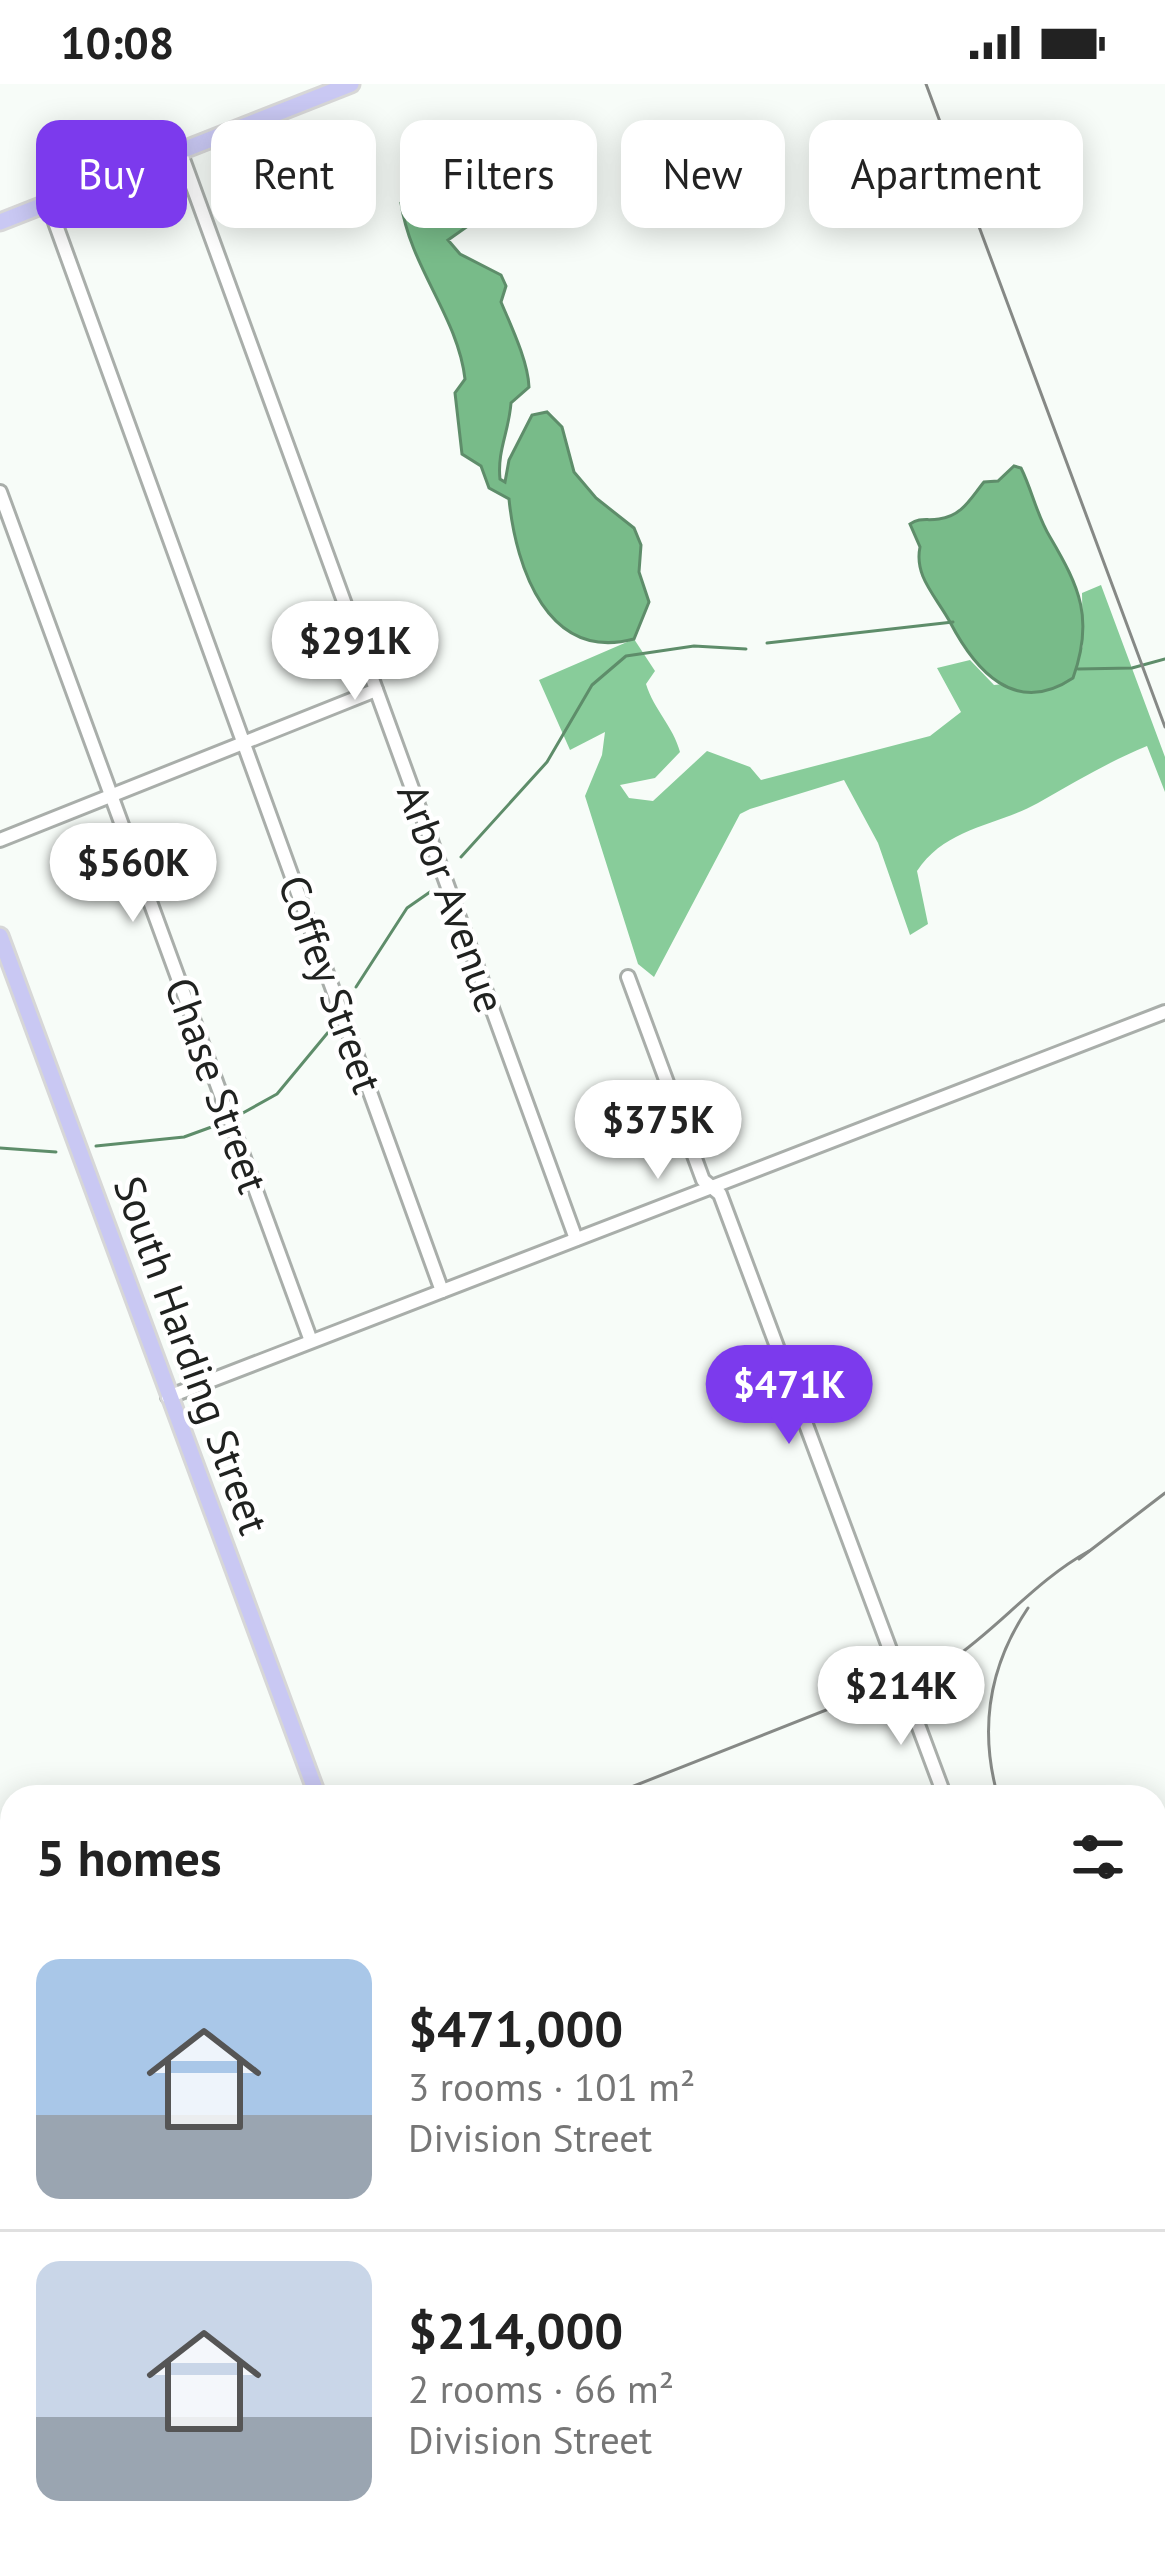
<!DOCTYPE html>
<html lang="en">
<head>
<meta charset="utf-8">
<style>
	:root { --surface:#fff; --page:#f2f2f2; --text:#222; --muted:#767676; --line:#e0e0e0; --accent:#7c3aed }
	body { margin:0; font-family:"PT Sans",sans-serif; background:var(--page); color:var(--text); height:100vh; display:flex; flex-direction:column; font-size:45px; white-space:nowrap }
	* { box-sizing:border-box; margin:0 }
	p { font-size:39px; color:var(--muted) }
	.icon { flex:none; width:66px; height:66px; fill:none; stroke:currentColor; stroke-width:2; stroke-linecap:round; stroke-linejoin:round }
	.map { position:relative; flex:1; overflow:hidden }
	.panel { position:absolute; left:0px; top:1701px; width:1167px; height:771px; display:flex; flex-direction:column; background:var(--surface); border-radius:36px 36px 0 0; box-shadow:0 6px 30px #0003 }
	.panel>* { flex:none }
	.hud { position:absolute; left:36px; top:36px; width:1095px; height:108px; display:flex; gap:24px }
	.price { position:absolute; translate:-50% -102px; padding:0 27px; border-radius:42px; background:#fff; color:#222; font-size:39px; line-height:78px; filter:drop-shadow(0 3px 6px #0008) }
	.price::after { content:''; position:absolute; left:50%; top:72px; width:36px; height:27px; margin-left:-18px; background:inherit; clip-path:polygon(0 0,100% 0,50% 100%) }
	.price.active { background:var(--accent); color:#fff }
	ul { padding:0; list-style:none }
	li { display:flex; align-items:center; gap:36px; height:300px; padding:0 36px }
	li+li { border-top:3px solid var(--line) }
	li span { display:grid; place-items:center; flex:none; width:336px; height:240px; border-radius:24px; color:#555 }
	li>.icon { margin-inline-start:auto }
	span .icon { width:144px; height:144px; fill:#fffc; stroke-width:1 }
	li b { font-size:51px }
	h2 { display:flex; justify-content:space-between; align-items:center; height:144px; padding:0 36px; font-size:51px }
	.tag { padding:0 42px; border-radius:24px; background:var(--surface); box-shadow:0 6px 30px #0003; font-size:42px; line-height:108px }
	.tag.active { background:var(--accent); color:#fff }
	.status { display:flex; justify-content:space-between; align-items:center; height:84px; padding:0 60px; background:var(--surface); direction:ltr }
	.status svg { height:33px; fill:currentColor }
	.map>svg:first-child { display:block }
	.forest { fill:#88cc9a }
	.water { fill:#78bb89; stroke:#5e8d6a; stroke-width:3 }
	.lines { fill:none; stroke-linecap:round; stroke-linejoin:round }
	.stream { stroke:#5e8d6a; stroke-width:3 }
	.minor-casing { stroke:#a9aeaa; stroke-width:18 }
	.major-casing { stroke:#d7d7d7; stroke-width:21 }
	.minor { stroke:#fff; stroke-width:12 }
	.major { stroke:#c9c8f3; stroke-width:15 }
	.rail { stroke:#868986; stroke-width:3 }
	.labels { text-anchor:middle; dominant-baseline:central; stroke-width:9; stroke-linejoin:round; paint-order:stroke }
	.street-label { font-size:42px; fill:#202220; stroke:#fff }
</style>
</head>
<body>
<div class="status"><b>10:08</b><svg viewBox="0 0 49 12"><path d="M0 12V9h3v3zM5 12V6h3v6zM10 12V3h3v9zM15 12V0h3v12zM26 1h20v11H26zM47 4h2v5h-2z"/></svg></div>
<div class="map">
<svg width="1165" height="2471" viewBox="0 0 1165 2471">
	<rect width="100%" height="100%" fill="#f7fcf8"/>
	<path class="forest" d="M1101 501 1165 673V708L1147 662C1108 678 1075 698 1038 719 997 742 946 743 917 787L928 840 910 851 878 759 844 696 750 725 740 730 654 893 638 880 585 712 602 671 605 648 570 666 539 596 634 555 655 587 646 600C654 626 673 642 680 668L655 694 620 701 629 714 653 717 707 667 750 683 761 696 930 652 961 628 937 584 970 576 994 601 1073 594 1083 561 1082 509Z"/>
	<g class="water">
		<path d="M464 89 479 98 486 114 475 137 448 156 460 170 501 191 506 202 501 218C511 242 528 277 529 303L511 319C509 347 497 367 500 395L505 398 509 376 532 331 547 328 562 343 574 388 596 414 634 444 641 461 639 488 649 518 634 555C548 578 516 485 509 415L489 404 481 382 462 370 455 309 465 295C458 233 410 183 401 119L438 91Z"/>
		<path d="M1014 382 1021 384C1032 406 1037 432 1050 453 1080 504 1094 535 1073 594 1015 633 975 586 950 538 935 511 914 492 920 463L910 440C921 433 926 437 939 435 962 432 970 415 984 398L998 397Z"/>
	</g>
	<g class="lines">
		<g class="stream">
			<path d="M767 559 953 538"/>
			<path d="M1078 585 1132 584 1165 575"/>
			<path d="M461 773 547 678 592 601 626 572 694 562 746 565"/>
			<path d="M356 903 407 824 430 808"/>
			<path d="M241 1030 277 1010 330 946"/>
			<path d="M96 1062 184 1053 217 1041"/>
			<path d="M0 1064 56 1068"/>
			<path d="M0 2025 12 2056"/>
		</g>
		<defs>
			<g id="minor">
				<path d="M180 67 576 1155"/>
				<path d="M48 119 442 1207"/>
				<path d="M0 408 311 1257"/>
				<path d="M0 756 376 606"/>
				<path d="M628 893 703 1096 720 1110 945 1713"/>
				<path d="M168 1313 1165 928"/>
			</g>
			<g id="major">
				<path d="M0 138 351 0"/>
				<path d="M0 852 318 1713"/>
				<path d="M1155 2183 1165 2179"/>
				<path d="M567 2460 573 2471"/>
			</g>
		</defs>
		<use href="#minor" class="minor-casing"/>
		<use href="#major" class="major-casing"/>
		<use href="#minor" class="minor"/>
		<use href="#major" class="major"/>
		<g class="rail">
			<path d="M926 0 1165 643"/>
			<path d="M1079 1475 1165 1409"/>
			<path d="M606 1713 950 1577C1000 1543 1035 1497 1089 1467"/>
			<path d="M998 1713C979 1646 989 1582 1028 1524"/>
			<path d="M0 1802 12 1805"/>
			<path d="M0 1948 12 1943"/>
		</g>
	</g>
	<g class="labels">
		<g class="street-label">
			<text transform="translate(452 814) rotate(70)">Arbor Avenue</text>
			<text transform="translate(331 900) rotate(70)">Coffey Street</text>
			<text transform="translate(217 1001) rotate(70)">Chase Street</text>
			<text transform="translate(192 1271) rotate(70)">South Harding Street</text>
		</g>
	</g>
</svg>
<b class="price" style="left:355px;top:619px">$291K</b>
<b class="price" style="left:133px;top:841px">$560K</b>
<b class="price" style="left:658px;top:1098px">$375K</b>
<b class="price active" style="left:789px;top:1363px">$471K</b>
<b class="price" style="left:901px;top:1664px">$214K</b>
<div class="hud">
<a class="tag active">Buy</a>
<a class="tag">Rent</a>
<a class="tag">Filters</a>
<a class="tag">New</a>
<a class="tag">Apartment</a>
</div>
<section class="panel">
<h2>5 homes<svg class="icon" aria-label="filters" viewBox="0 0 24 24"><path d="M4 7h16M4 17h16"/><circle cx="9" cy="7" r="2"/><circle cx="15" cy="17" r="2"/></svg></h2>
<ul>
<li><span style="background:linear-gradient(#a9c7e8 65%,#9aa5b1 0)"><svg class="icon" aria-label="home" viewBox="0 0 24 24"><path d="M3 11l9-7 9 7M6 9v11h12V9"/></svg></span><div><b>$471,000</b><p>3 rooms · 101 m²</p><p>Division Street</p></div></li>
<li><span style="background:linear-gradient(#c9d6e8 65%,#9aa5b1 0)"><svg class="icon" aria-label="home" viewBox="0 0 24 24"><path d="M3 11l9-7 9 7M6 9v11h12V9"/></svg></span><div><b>$214,000</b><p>2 rooms · 66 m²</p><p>Division Street</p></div></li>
</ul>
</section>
</div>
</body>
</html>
